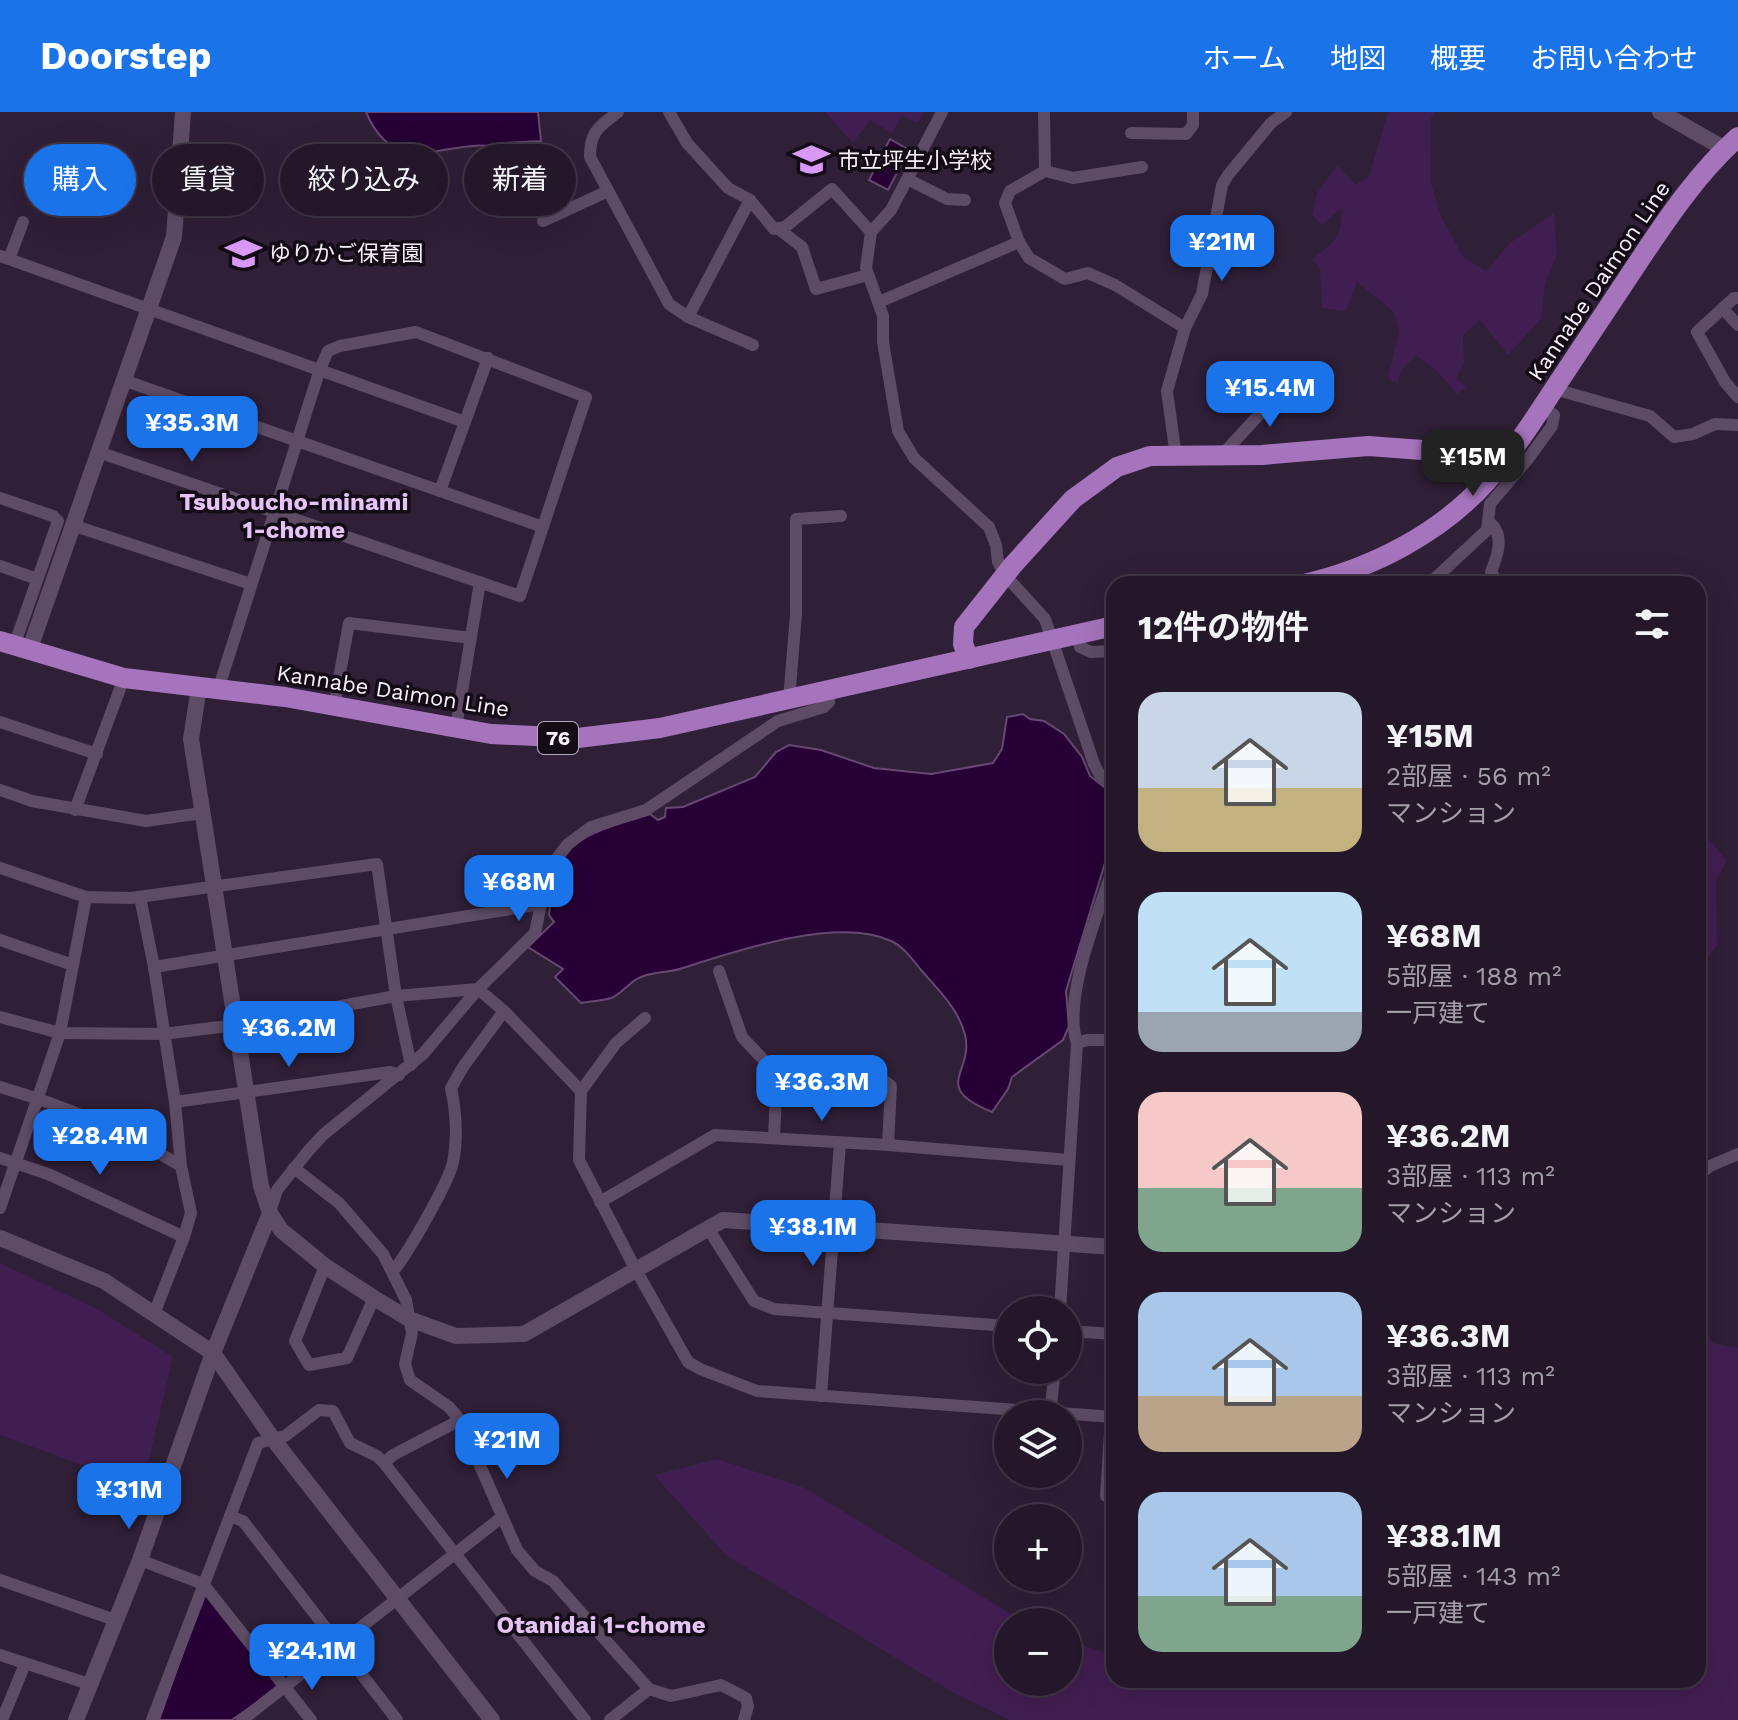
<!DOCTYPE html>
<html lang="ja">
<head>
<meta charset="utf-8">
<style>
	:root { --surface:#231729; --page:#2f2435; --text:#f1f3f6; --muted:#a39fa8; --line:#403646; --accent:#1a73e8 }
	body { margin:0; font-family:"Work Sans","Noto Sans JP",sans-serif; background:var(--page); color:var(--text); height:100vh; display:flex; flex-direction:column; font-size:30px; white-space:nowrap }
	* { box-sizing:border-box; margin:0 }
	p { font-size:26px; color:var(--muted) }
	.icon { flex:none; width:44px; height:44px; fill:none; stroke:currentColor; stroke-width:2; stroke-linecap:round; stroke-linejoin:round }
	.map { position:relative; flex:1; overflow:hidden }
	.details { position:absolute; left:1106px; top:464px; width:600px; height:1112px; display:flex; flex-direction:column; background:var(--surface); border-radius:24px; box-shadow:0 8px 32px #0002,0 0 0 2px var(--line) }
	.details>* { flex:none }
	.top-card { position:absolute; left:24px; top:32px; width:760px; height:72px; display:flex; gap:16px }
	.controls { position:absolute; left:994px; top:1184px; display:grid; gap:16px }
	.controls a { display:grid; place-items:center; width:88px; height:88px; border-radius:50%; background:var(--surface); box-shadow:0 8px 32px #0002,0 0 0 2px var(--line); font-size:40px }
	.price { position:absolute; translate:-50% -68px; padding:0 18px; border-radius:16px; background:var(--accent); color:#fff; font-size:26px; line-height:52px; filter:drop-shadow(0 2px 4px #0008) }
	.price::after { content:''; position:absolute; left:50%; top:48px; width:24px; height:18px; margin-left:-12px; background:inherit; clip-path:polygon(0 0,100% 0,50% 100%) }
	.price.on { background:#222; color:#fff }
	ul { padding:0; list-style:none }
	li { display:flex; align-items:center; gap:24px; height:200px; padding:0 32px }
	li span { display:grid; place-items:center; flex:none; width:224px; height:160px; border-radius:24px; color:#555 }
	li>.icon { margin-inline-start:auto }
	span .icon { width:96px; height:96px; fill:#fffc; stroke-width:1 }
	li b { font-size:34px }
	h2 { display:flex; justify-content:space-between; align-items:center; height:96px; padding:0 32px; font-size:34px }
	.chip { padding:0 28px; border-radius:36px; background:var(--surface); box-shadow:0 8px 32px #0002,0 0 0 2px var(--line); font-size:28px; line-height:72px }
	.chip.on { background:var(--accent); color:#fff }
	header { display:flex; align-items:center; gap:48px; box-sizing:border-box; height:112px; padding:0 40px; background:var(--accent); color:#fff }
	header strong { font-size:38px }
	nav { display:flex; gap:44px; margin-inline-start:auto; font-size:28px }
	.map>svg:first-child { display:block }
	.green { fill:#411e51 }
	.water { fill:#270135; stroke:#664872; stroke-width:2 }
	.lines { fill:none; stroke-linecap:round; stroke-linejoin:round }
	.minor { stroke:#5e4c67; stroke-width:12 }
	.tertiary { stroke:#5e4c67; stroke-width:16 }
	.primary { stroke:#a574bc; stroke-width:20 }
	.labels { text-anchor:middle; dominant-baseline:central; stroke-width:7; stroke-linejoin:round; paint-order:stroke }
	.shield { fill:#130c17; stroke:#b4abb9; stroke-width:2 }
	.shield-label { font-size:20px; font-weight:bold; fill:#f9efff }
	.poi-label { font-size:22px; fill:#f9efff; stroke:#130c17; text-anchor:start }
	.street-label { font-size:22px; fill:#f9efff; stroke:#130c17 }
	.neighbourhood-label { font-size:24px; font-weight:bold; fill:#e6c3f7; stroke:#130c17 }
</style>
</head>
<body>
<header>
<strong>Doorstep</strong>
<nav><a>ホーム</a><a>地図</a><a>概要</a><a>お問い合わせ</a></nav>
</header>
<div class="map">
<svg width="1738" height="1608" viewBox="0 0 1738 1608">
	<rect width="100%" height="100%" fill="#2f1f37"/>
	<g class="green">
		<path d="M825 0H924L918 11 902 3 892 21 870 8 853 31Z"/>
		<path d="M1388 0H1435L1431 6 1430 68 1441 104 1464 146 1486 159 1510 131 1554 101 1557 142 1545 173 1541 207 1508 243 1480 208 1463 223 1464 251 1456 267 1467 275 1457 282 1435 257 1416 243 1401 258 1398 272 1388 267 1399 219 1394 200 1357 170 1346 199 1322 196 1320 157 1312 147C1333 131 1344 125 1341 96L1322 113 1312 103 1317 81 1337 54 1356 73 1369 64Z"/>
		<path d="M1698 714 1727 749 1716 768 1717 833 1698 859Z"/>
		<path d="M0 1151 99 1198 173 1245 146 1360 124 1368 0 1323Z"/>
		<path d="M1698 1205 1713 1231 1738 1236V1608H1009L952 1580 726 1443 654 1363 717 1347 805 1376 1024 1510H1008V1570H1068V1528L1114 1544V1568H1698Z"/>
	</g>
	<g class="water">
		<path d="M366 0H538L541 29 505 31 504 37C452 20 398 75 366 0Z"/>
		<path d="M890 27 909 38 888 78 869 68Z"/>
		<path d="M1023 602 1030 607 1044 609 1064 622 1082 645 1090 664 1114 683V721L1066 879 1069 914 1063 928 1012 965 1008 977 992 1000C930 975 974 961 965 923 959 898 938 877 921 858 913 848 903 834 891 829 838 804 736 839 683 856 670 861 654 859 641 865 630 869 622 882 611 886 602 889 591 889 581 891L555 865 563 857 528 835 554 810 549 803C551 789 551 772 556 759 568 721 618 713 650 702L658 708 665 705 666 696 683 695 755 665 776 640 789 633 821 638 874 656 931 662 993 651 1002 637 1007 605Z"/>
		<path d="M204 1480 280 1574 232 1608H159Z"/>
	</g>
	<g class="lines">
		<g class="minor">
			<path d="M618 0C599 15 590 19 590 45L669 192 688 205 753 233"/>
			<path d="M669 0 687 31 728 76 750 88 774 117 785 115 832 77 871 120"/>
			<path d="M942 0 891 98 871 120 866 156 883 204V230L898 319 914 346 989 415 996 433 998 450 1005 463 1045 507 1094 652 1100 663 1114 675"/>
			<path d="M1044 0 1045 59"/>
			<path d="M1131 21 1186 22 1193 13V0"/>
			<path d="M909 68 947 87 965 88"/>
			<path d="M543 109 608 79"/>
			<path d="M780 118 802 135 816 177 868 163"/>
			<path d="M1019 130 1029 146 1065 167 1088 161 1115 173 1185 216"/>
			<path d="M0 144 465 310"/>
			<path d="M9 147 23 110"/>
			<path d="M1738 186H1734L1697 220 1725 270 1738 285"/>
			<path d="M879 190 1019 130 1005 91 1010 79 1045 59 1073 66 1142 55"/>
			<path d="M1723 197 1738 213"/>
			<path d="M688 205 750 88"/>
			<path d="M123 268 543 415"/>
			<path d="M1554 277 1650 304 1674 325 1693 322 1715 312 1738 313"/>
			<path d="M98 340 520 484 586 285 416 220 340 234 328 239 320 257C285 364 251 471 218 578"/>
			<path d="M1221 344 1292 267"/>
			<path d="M1176 345 1167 279 1185 216 1202 182 1222 73 1228 63 1271 11 1286 0"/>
			<path d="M440 379 488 246"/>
			<path d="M0 386 53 404 58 409 14 534"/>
			<path d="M1489 410C1505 423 1498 442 1491 460L1499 472"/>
			<path d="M72 413 251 472"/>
			<path d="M0 454 37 467"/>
			<path d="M1429 472 1487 418 1490 392 1528 347 1552 314 1554 303 1542 295"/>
			<path d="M1077 523 1080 535 1091 540 1114 539"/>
			<path d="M789 588 796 502V407L841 404"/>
			<path d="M334 594 349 511 471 526"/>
			<path d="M0 610 97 642"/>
			<path d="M456 616 480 470"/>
			<path d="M0 678 32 689 146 709 202 701"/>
			<path d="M75 698 124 566"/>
			<path d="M0 756 86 785 131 786 377 752 396 884 411 953"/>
			<path d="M140 785 154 855 175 990 181 1054 191 1101 184 1125 154 1202"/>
			<path d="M0 828 73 853"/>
			<path d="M154 855 541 792"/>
			<path d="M719 859 742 925 777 962 774 1025"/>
			<path d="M0 905 60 921 163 922 236 913 396 884 478 877 504 899 581 979"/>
			<path d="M645 906 616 931 581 979 579 1048 636 1158 688 1250 700 1257 757 1279 1114 1305"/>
			<path d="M1077 931 1087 928H1114"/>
			<path d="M777 962 886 970 891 974 888 1033"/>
			<path d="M0 975C66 994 122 1018 181 1054"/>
			<path d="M175 990 390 960 399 963"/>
			<path d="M0 1046 48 1062 184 1125"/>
			<path d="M294 1056 339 1091 383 1142 406 1188 412 1221 405 1252 410 1268 449 1295 460 1308 517 1438 535 1459 553 1469 649 1577 671 1584 721 1573 746 1586 748 1594 744 1608"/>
			<path d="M1698 1064 1710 1054 1738 1042"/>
			<path d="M600 1090 715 1023 888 1033 1069 1048"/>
			<path d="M0 1096 60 921 86 785"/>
			<path d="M270 1100 277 1078 309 1038 324 1022 423 942 478 877 535 821 548 758 568 732 591 715 646 698 778 609 824 595 829 590V579"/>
			<path d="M709 1118 754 1189 774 1197 1008 1214"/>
			<path d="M325 1154 295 1229 309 1253 347 1246 374 1186"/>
			<path d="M393 1159C407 1143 449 1070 453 1050 458 1026 456 1000 451 976L463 955 504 899"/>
			<path d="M1060 1198 1077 931C1062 886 1099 798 1114 754"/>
			<path d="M1068 1219 1114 1222"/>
			<path d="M821 1284 840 1031"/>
			<path d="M1050 1301 1055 1258"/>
			<path d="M1111 1305 1106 1384 1114 1389"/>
			<path d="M384 1351 393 1343 460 1308"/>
			<path d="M230 1404 243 1409 397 1608"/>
			<path d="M140 1448 203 1472 311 1608"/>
			<path d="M0 1468 115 1508"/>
			<path d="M0 1543 89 1572"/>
			<path d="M2 1608 25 1552"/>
			<path d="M152 1608 258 1331 285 1324 319 1298 333 1299 350 1331 377 1344 384 1351 585 1608"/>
			<path d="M242 1608 502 1405"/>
			<path d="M610 1608 649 1577"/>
		</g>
		<g class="tertiary">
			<path d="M1660 0 1725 37"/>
			<path d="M29 539 174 125 183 0"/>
			<path d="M270 1101 281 1118 325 1154 374 1186 409 1207 456 1224 524 1222 723 1108 1114 1135"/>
			<path d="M0 1126 104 1169 213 1241 273 1327 492 1608"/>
			<path d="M76 1608 140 1448 213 1241 270 1101 261 1074 191 627 199 575"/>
		</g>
		<g class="primary">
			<path d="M1304 472C1371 457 1441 421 1487 369 1516 337 1538 301 1562 265 1589 225 1616 184 1643 143 1671 101 1700 59 1738 25"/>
			<path d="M0 529 124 566 285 585 491 622 578 626 660 616 1114 514"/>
			<path d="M969 547 963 532 964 515 1013 453 1073 387 1117 355 1150 344 1262 343 1368 334 1450 340 1478 330 1488 332 1506 345"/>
		</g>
	</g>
	<defs>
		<symbol id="school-bare" viewBox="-9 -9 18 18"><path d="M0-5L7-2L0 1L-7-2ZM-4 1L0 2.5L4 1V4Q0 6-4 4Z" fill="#d99af7" stroke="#130c17" stroke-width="2.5" paint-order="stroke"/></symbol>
	</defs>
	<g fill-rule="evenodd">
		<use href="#school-bare" x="786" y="22" width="51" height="51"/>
		<use href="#school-bare" x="218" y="116" width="51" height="51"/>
	</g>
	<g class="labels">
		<rect class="shield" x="538" y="610" width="40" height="32" rx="6"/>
		<g class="shield-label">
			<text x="558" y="626">76</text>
		</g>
		<g class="poi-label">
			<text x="838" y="48">市立坪生小学校</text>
			<text x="269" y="141">ゆりかご保育園</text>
		</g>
		<g class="street-label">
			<text transform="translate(1599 169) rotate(-56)">Kannabe Daimon Line</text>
			<text transform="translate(393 579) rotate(9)">Kannabe Daimon Line</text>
		</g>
		<g class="neighbourhood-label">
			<text x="294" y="390">Tsuboucho-minami<tspan x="294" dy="28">1-chome</tspan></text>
			<text x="601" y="1513">Otanidai 1-chome</text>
		</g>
	</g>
</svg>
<div class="controls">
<a><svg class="icon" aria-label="locate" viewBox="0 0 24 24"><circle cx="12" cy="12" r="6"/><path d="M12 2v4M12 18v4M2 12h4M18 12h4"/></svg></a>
<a><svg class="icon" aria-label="layers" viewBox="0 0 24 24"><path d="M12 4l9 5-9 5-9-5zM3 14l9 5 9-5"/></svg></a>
<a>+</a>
<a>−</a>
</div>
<b class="price" style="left:1222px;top:171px">¥21M</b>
<b class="price" style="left:1270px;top:317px">¥15.4M</b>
<b class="price" style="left:192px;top:352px">¥35.3M</b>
<b class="price on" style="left:1473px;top:386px">¥15M</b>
<b class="price" style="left:519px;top:811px">¥68M</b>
<b class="price" style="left:289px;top:957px">¥36.2M</b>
<b class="price" style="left:822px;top:1011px">¥36.3M</b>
<b class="price" style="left:100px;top:1065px">¥28.4M</b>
<b class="price" style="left:813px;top:1156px">¥38.1M</b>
<b class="price" style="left:507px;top:1369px">¥21M</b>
<b class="price" style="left:129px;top:1419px">¥31M</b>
<b class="price" style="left:312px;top:1580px">¥24.1M</b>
<div class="top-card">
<a class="chip on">購入</a>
<a class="chip">賃貸</a>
<a class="chip">絞り込み</a>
<a class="chip">新着</a>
</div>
<section class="details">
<h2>12件の物件<svg class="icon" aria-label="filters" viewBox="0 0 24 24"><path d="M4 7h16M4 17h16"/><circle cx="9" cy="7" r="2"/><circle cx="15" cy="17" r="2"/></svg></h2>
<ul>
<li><span style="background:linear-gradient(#c9d6e8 60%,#c2b280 0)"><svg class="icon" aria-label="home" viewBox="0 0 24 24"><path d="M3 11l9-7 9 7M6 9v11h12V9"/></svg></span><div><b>¥15M</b><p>2部屋 · 56 m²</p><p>マンション</p></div></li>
<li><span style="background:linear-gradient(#bfe0f5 75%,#9aa5b1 0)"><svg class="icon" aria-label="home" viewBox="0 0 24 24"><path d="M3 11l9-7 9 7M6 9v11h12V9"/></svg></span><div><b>¥68M</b><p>5部屋 · 188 m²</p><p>一戸建て</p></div></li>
<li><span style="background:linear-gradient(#f6c9c9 60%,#7fa58c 0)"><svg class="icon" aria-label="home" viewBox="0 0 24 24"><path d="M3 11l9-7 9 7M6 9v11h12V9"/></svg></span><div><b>¥36.2M</b><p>3部屋 · 113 m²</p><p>マンション</p></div></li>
<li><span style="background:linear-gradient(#a9c7e8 65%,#b9a48a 0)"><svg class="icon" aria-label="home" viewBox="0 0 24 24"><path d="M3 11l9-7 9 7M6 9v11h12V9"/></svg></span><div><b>¥36.3M</b><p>3部屋 · 113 m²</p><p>マンション</p></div></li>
<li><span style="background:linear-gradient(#a9c7e8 65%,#7fa58c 0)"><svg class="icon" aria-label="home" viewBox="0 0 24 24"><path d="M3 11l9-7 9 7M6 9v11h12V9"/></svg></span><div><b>¥38.1M</b><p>5部屋 · 143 m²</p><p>一戸建て</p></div></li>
</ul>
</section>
</div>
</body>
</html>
